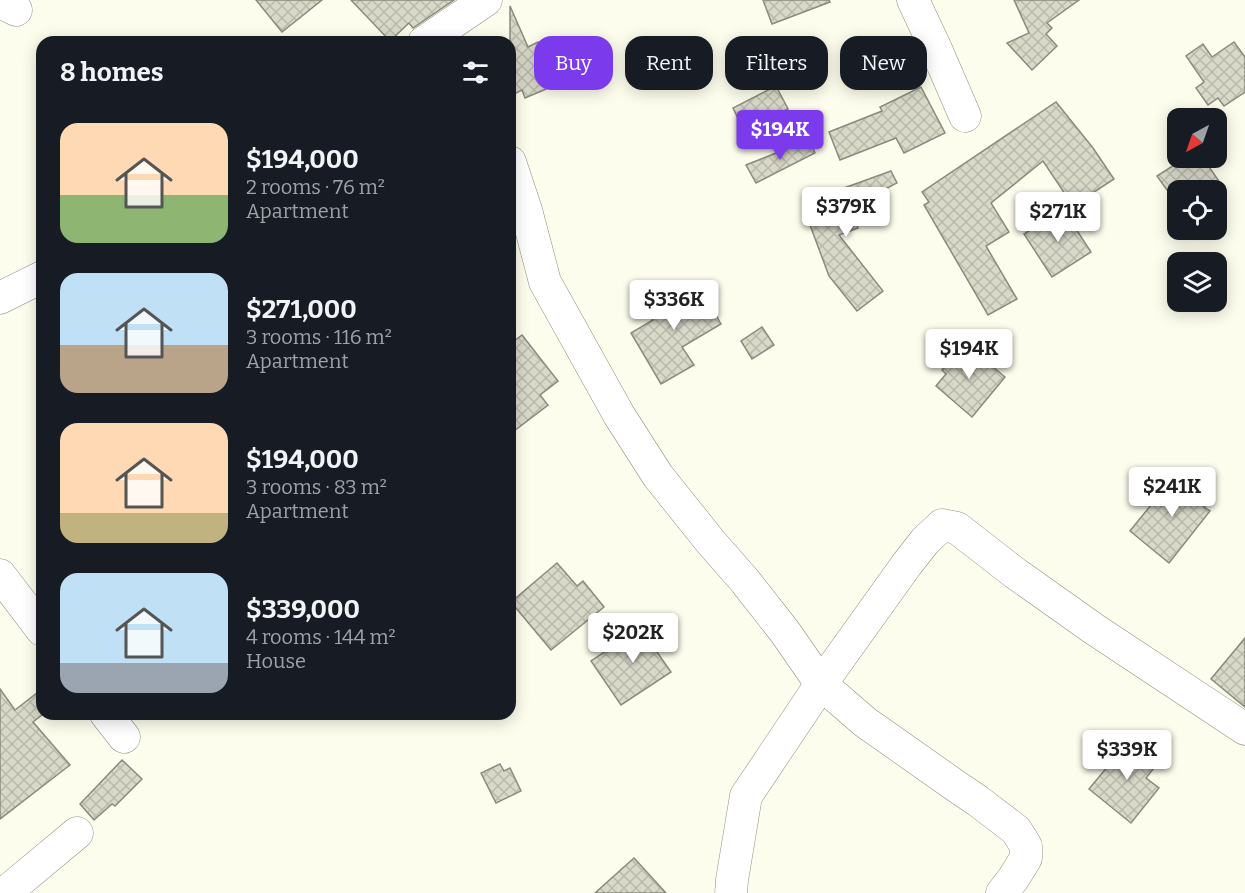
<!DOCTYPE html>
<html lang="en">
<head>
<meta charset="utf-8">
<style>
	:root { --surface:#171b24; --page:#20242c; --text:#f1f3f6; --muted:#9ea1a6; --accent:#7c3aed }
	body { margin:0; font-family:Bitter,serif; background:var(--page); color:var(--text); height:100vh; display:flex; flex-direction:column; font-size:22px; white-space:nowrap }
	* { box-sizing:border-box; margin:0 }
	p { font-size:20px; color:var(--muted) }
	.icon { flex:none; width:33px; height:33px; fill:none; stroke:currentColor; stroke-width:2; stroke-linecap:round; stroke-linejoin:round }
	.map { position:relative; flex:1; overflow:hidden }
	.sheet { position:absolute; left:36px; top:36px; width:480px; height:684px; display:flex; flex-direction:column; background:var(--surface); border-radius:18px; box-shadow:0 3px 15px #0003 }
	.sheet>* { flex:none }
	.hud { position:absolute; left:534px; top:36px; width:570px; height:54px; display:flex; gap:12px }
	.needle { width:39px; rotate:220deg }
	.tools { position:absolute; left:1167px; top:108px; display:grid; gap:12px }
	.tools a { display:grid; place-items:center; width:60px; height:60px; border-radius:12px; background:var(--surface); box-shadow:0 3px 15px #0003; font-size:30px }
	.price { position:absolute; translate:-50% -51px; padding:0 14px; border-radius:6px; background:#fff; color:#222; font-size:20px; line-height:39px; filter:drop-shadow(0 2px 3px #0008) }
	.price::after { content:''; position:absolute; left:50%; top:36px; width:18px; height:14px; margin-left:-9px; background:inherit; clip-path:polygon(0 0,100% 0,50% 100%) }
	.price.on { background:var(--accent); color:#fff }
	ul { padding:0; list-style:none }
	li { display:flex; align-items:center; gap:18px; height:150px; padding:0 24px }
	li span { display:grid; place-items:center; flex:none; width:168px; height:120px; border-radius:18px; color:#555 }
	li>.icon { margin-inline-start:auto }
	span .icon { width:72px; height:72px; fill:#fffc; stroke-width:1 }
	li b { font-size:26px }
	h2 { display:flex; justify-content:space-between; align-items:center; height:72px; padding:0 24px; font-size:26px }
	.chip { padding:0 21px; border-radius:18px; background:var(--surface); box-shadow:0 3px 15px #0003; font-size:21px; line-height:54px }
	.chip.on { background:var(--accent); color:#fff }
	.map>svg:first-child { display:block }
	.building { fill:url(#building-cross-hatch); stroke:#8a8b7c; stroke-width:1.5 }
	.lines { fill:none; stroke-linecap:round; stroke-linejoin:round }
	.minor-casing { stroke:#8e8f80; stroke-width:33 }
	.minor { stroke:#fff; stroke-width:32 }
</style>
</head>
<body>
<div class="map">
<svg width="1245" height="893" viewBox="0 0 1245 893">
	<defs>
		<pattern id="building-cross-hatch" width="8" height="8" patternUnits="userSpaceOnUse" patternTransform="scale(1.5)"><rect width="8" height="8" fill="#d8d9c8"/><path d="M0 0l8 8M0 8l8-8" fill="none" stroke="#b9baab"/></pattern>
	</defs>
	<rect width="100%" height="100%" fill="#fcfdec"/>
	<g class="building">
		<path d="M256 0H322L282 32Z"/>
		<path d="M351 0H454L413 28 409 23 390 41Z"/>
		<path d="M763 0H829L830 2 772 24Z"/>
		<path d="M1014 0H1079L1047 23 1052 28 1046 34 1057 46 1032 70 1007 43 1029 33Z"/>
		<path d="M510 6 528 47 538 42 542 50 551 46 564 71 549 78 553 86 525 98 522 90 510 96Z"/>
		<path d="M1234 42 1245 57V92L1224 106 1218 98 1208 105 1196 88 1204 82 1186 56 1203 44 1212 57Z"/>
		<path d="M776 86 788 109 743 129 733 108Z"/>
		<path d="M921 87 945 133 904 153 896 138 840 160 829 132 882 111 880 107Z"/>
		<path d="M1056 102 1093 148 1114 179 1073 206 1043 161 991 203 1009 232 986 246 1017 299 988 315 924 205 929 202 922 192Z"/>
		<path d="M809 140 815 153 756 183 746 165Z"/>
		<path d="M1185 158H1203L1225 190H1167L1157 176Z"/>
		<path d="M891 171 897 183 850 207 858 228 839 235 883 291 857 311 829 276 807 217 816 214 811 200Z"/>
		<path d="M1063 209 1091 252 1052 277 1024 234Z"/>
		<path d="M682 285 690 298 702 291 721 324 682 347 694 365 661 384 631 333 653 320 645 307Z"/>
		<path d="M762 327 774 345 752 359 741 341Z"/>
		<path d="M522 335 558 381 540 395 548 405 510 434V344Z"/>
		<path d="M965 343 1005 377 972 417 936 386 946 374 942 370Z"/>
		<path d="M1177 473 1210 500 1204 507 1210 511 1169 563 1130 531Z"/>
		<path d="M557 563 577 586 583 581 604 607 551 650 511 602Z"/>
		<path d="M648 623 665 648 657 652 671 672 621 705 591 661Z"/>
		<path d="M1245 638V707L1211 679Z"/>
		<path d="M0 689 15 710 42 689V715L33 722 70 765 0 819Z"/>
		<path d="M1133 736 1153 752 1145 762 1154 768 1146 778 1159 788 1131 823 1089 789Z"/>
		<path d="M122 760 142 779 115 806 112 804 94 820 80 804Z"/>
		<path d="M500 764 504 771 510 768 521 791 496 803 481 773Z"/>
		<path d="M634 858 666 893H595Z"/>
	</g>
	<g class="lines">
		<defs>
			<g id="minor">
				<path d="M913 0 936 49 965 116"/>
				<path d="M0 2 16 10"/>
				<path d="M424 42 486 0"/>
				<path d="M510 162 526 210 545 282 619 415 658 476 710 541 745 581 785 632 821 684 865 722 953 784 978 801 1016 830 1026 846V858L1013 879 1002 893"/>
				<path d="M0 298 42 277"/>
				<path d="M0 575 42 630"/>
				<path d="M106 714 124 737"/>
				<path d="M5 893 77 833"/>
				<path d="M731 893 732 880 746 796 821 684 907 564 925 541 942 525 957 528 1015 573 1094 629 1245 729"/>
			</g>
		</defs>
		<use href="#minor" class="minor-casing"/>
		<use href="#minor" class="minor"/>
	</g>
</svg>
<div class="tools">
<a><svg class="needle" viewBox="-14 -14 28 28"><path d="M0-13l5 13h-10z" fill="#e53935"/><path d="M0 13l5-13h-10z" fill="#9ea1a6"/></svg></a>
<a><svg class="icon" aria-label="locate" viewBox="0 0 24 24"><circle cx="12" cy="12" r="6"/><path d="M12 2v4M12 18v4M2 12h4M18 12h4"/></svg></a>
<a><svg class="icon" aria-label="layers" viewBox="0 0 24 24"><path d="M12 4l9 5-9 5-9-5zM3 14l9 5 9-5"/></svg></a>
</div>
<b class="price on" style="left:780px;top:161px">$194K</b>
<b class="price" style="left:846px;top:238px">$379K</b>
<b class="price" style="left:1058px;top:243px">$271K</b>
<b class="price" style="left:674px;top:331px">$336K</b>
<b class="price" style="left:969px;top:380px">$194K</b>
<b class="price" style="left:1172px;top:518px">$241K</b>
<b class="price" style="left:633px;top:664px">$202K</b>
<b class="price" style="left:1127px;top:781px">$339K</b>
<div class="hud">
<a class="chip on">Buy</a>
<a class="chip">Rent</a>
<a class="chip">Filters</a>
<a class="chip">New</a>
</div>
<section class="sheet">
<h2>8 homes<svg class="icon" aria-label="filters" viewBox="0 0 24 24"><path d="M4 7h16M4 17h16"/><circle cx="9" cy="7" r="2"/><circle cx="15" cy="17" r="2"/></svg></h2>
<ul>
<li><span style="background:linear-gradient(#ffd9b3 60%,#8fb573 0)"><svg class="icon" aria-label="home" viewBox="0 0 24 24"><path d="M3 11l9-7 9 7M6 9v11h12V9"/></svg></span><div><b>$194,000</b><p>2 rooms · 76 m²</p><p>Apartment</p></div></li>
<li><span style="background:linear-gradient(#bfe0f5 60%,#b9a48a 0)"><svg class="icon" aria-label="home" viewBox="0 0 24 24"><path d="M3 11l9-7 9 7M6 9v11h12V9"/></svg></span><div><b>$271,000</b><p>3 rooms · 116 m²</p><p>Apartment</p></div></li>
<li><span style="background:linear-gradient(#ffd9b3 75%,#c2b280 0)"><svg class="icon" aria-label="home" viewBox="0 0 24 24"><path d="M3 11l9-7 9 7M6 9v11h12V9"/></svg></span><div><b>$194,000</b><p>3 rooms · 83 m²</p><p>Apartment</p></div></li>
<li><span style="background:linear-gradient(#bfe0f5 75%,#9aa5b1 0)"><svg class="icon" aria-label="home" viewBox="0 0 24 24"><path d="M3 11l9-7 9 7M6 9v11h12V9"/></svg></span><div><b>$339,000</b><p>4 rooms · 144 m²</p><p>House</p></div></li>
</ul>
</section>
</div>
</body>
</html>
